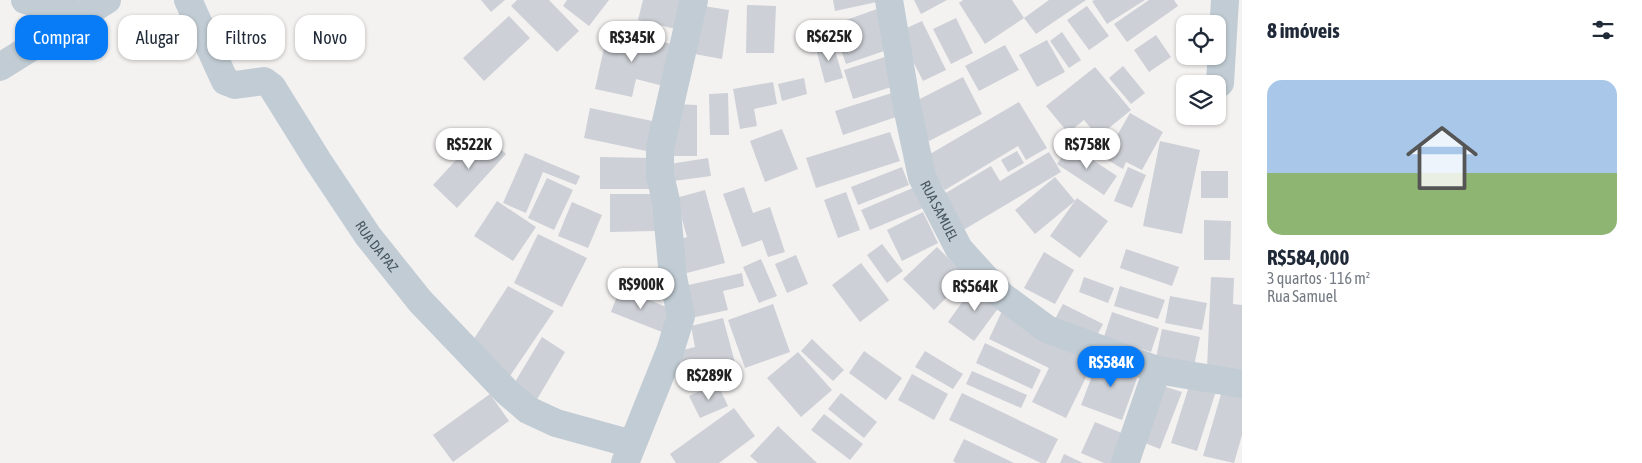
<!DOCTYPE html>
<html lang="pt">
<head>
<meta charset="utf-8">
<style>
	:root { --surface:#fff; --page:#f6f6f7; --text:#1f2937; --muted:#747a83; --line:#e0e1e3; --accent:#087bf7 }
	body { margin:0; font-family:"Asap Condensed",sans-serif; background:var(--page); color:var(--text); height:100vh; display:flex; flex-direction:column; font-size:19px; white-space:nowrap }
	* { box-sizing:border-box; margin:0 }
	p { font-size:16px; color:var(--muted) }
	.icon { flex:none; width:28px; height:28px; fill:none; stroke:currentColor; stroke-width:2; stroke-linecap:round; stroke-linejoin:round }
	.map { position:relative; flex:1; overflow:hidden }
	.side { display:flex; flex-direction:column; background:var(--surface); width:400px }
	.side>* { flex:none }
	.guide { position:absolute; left:15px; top:15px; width:475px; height:45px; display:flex; gap:10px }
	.fabs { position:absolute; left:1176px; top:15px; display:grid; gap:10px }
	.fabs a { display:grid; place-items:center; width:50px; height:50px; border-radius:10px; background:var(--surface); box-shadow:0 1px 4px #0004; font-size:25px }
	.price { position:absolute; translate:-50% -42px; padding:0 11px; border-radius:18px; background:#fff; color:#222; font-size:16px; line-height:32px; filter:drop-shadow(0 1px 2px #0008) }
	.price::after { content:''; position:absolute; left:50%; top:30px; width:15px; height:11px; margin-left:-8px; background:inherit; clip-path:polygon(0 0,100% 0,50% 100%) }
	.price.selected { background:var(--accent); color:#fff }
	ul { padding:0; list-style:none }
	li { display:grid; align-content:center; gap:10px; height:265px; padding:0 25px }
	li+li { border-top:1px solid var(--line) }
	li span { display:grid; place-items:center; height:155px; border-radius:15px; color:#555 }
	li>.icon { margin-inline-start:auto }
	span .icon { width:90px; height:90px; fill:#fffc; stroke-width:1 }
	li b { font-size:21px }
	h2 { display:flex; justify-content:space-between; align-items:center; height:60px; padding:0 25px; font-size:21px }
	.tag { padding:0 18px; border-radius:15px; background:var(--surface); box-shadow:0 1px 4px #0004; font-size:18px; line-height:45px }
	.tag.selected { background:var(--accent); color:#fff }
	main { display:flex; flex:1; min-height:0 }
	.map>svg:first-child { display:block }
	.building { fill:#cdd0d6 }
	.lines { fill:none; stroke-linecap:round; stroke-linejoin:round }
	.minor { stroke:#c1ccd4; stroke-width:28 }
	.labels { text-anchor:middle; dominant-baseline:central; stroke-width:5; stroke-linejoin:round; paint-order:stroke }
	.street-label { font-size:14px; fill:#475661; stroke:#fff }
</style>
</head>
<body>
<main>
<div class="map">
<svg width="1242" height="463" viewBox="0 0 1242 463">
	<rect width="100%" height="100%" fill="#f4f1f1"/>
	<g class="building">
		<path d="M481 0H505L491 12Z"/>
		<path d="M517 0H549L579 31 557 52 511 6Z"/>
		<path d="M567 0H609L589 26 563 6Z"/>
		<path d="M643 0H687L680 30 638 20Z"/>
		<path d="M833 0H877V2L835 11Z"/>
		<path d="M914 0H947L921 14Z"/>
		<path d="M963 0H1012L1024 18 985 44 959 3Z"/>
		<path d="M1049 0H1086L1036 34 1024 18Z"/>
		<path d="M1095 0H1145L1107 24 1092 1Z"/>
		<path d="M1149 0H1174L1178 6 1127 42 1114 24Z"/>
		<path d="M697 5 729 10 722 59 689 53Z"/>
		<path d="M747 5 776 6 774 53H746Z"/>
		<path d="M1087 6 1109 36 1089 50 1067 20Z"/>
		<path d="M877 9 890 49 846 64 832 25Z"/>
		<path d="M509 16 530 38 484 81 463 58Z"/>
		<path d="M956 18 973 53 951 64 933 29Z"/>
		<path d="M922 21 946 70 923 81 898 32Z"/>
		<path d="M608 30 672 44 663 86 636 79 632 97 595 89Z"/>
		<path d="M1062 32 1081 60 1069 68 1050 41Z"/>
		<path d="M1156 35 1171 57 1149 72 1134 50Z"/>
		<path d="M832 40 843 78 825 83 815 45Z"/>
		<path d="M1047 40 1065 72 1037 87 1019 55Z"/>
		<path d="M1005 45 1019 70 979 91 965 66Z"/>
		<path d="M888 56 898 85 853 99 844 70Z"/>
		<path d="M1123 66 1145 93 1131 104 1109 78Z"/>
		<path d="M1095 67 1131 110 1098 137 1084 120 1068 133 1046 106Z"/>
		<path d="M963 77 982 114 929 141 910 104Z"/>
		<path d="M804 78 807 94 782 101 778 84Z"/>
		<path d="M773 82 777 104 754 109 757 126 740 129 733 89Z"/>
		<path d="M895 92 902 115 843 135 835 111Z"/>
		<path d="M728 93 729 135H710L709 94Z"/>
		<path d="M1019 102 1047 148 1026 160 1018 146 945 190 925 157Z"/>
		<path d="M672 104 697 105V156H671Z"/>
		<path d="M590 108 657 122 651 152 584 138Z"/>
		<path d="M1130 113 1163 132 1142 170 1126 162 1123 169 1104 158Z"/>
		<path d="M782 129 798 169 765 182 750 141Z"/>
		<path d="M482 132 506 154 457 208 433 185Z"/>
		<path d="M890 132 900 161 816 188 806 158Z"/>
		<path d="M1160 141 1200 150 1182 234 1143 226Z"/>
		<path d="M1070 145 1117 176 1104 195 1057 164Z"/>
		<path d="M1017 151 1024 163 1008 172 1001 160Z"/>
		<path d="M1049 152 1061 172 960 232 939 197 991 166 1000 181Z"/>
		<path d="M525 153 580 176 576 185 543 172 526 213 503 203Z"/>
		<path d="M600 157 652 158 651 189H600Z"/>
		<path d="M708 158 711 176 666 182 663 165Z"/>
		<path d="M902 167 909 185 858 205 851 187Z"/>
		<path d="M1128 167 1146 175 1132 208 1114 201Z"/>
		<rect x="1201" y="171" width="27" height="27"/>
		<path d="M1055 177 1075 201 1035 234 1015 210Z"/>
		<path d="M547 178 573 190 554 230 528 218Z"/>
		<path d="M744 187 753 213 770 207 785 252 768 257 762 240 742 247 723 194Z"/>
		<path d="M915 187 923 208 870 230 861 210Z"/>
		<path d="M705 190 725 263 687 273 677 240 687 237 676 198Z"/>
		<path d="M846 192 860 230 838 238 824 200Z"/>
		<path d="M610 194H655V231L610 232Z"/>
		<path d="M1077 198 1108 221 1080 258 1050 236Z"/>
		<path d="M497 201 536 227 513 261 474 236Z"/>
		<path d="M572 202 602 215 588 248 558 236Z"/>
		<path d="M923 212 938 243 902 261 887 230Z"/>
		<path d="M1204 220 1231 221 1230 260H1204Z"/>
		<path d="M538 234 587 258 562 307 514 283Z"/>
		<path d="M882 244 903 271 887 283 867 255Z"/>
		<path d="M937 247 967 277 934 310 903 279Z"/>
		<path d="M1126 249 1179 267 1172 286 1120 268Z"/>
		<path d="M1044 252 1074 270 1055 304 1024 288Z"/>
		<path d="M796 255 808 284 787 293 775 264Z"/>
		<path d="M761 259 777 296 759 303 743 267Z"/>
		<path d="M861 263 889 300 860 322 832 285Z"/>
		<path d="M742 273 744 286 723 291 728 310 691 318 684 286Z"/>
		<path d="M1084 277 1114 288 1108 303 1079 292Z"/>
		<path d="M1211 277 1234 278 1233 304 1242 305V370L1207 369Z"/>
		<path d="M976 283 1002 303 974 341 948 322Z"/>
		<path d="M508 286 554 311 510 376 470 345Z"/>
		<path d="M1120 286 1165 300 1158 319 1114 306Z"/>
		<path d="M620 288 671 309 662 332 611 312Z"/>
		<path d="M1170 296 1207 303 1202 330 1165 323Z"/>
		<path d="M773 304 790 352 745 368 728 320Z"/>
		<path d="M1063 304 1103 324 1096 337 1055 319Z"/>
		<path d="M1002 311 1096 357 1066 418 1032 402 1049 368 989 339Z"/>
		<path d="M1112 312 1159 328 1151 352 1104 337Z"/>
		<path d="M723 318 737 370 687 383 679 351 695 347 691 326Z"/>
		<path d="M1162 329 1200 337 1194 366 1156 358Z"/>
		<path d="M542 337 565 352 536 401 512 387Z"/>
		<path d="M812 339 844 370 833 381 801 351Z"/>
		<path d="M985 343 1041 370 1032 389 976 363Z"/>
		<path d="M864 351 902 378 886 400 849 373Z"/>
		<path d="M925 351 963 374 953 389 915 367Z"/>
		<path d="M798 352 832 390 801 417 767 378Z"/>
		<path d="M1100 355 1140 370 1122 420 1081 405Z"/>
		<path d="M972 371 1027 395 1021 408 966 384Z"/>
		<path d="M912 374 948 394 934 420 898 400Z"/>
		<path d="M717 383 728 406 700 418 689 396Z"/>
		<path d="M1190 383 1216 391 1197 451 1171 443Z"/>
		<path d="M1160 385 1182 392 1160 449 1140 441Z"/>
		<path d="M1222 391 1242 397V435L1234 463 1203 456Z"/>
		<path d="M841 393 877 422 864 438 828 409Z"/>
		<path d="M962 393 1058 439 1046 463H1041L949 420Z"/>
		<path d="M490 394 509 421 453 462 433 435Z"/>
		<path d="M734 408 755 436 719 463H676L670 454Z"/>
		<path d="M824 414 863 444 850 460 811 430Z"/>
		<path d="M1095 422 1129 436 1118 463H1104L1081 453Z"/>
		<path d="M778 426 817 463H758L750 456Z"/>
		<path d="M964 439 1014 463H956L953 461Z"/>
		<path d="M1064 454 1083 463H1060Z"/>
	</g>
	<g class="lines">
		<g class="minor">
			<path d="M25 0 80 15"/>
			<path id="s1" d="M188 0 225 81 235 85 264 81 272 87 318 161 368 236 420 301 507 392 528 410 556 423 632 444"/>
			<path id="s2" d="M889 0 907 107 922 177 959 249 1001 295 1047 329 1157 370 1242 384"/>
			<path d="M0 67 107 0"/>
			<path d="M1220 83 1225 0"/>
			<path d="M625 463 670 351 681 316 673 277 666 201 660 175V148L694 0"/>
			<path d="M1125 463 1157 370"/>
		</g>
	</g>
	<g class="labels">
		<g class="street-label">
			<text stroke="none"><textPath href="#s2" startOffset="218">RUA SAMUEL</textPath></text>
			<text stroke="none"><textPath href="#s1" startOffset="330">RUA DA PAZ</textPath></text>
		</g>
	</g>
</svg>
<div class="fabs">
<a><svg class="icon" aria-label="locate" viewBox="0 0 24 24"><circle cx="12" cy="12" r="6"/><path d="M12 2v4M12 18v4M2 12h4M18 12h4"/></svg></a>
<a><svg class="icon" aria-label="layers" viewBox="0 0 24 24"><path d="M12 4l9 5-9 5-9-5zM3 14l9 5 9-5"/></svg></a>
</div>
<b class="price" style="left:829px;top:62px">R$625K</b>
<b class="price" style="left:632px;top:63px">R$345K</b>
<b class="price" style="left:469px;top:170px">R$522K</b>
<b class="price" style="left:1087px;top:170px">R$758K</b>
<b class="price" style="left:641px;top:310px">R$900K</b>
<b class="price" style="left:975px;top:312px">R$564K</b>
<b class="price selected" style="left:1111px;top:388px">R$584K</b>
<b class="price" style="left:709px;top:401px">R$289K</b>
<div class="guide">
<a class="tag selected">Comprar</a>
<a class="tag">Alugar</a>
<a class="tag">Filtros</a>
<a class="tag">Novo</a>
</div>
</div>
<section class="side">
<h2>8 imóveis<svg class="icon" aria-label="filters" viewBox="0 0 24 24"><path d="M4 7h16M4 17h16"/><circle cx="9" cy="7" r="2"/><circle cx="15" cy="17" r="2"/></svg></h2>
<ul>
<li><span style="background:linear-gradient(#a9c7e8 60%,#8fb573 0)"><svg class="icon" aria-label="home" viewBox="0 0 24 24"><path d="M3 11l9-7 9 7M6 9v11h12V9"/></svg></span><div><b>R$584,000</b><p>3 quartos · 116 m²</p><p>Rua Samuel</p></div></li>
</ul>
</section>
</main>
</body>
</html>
